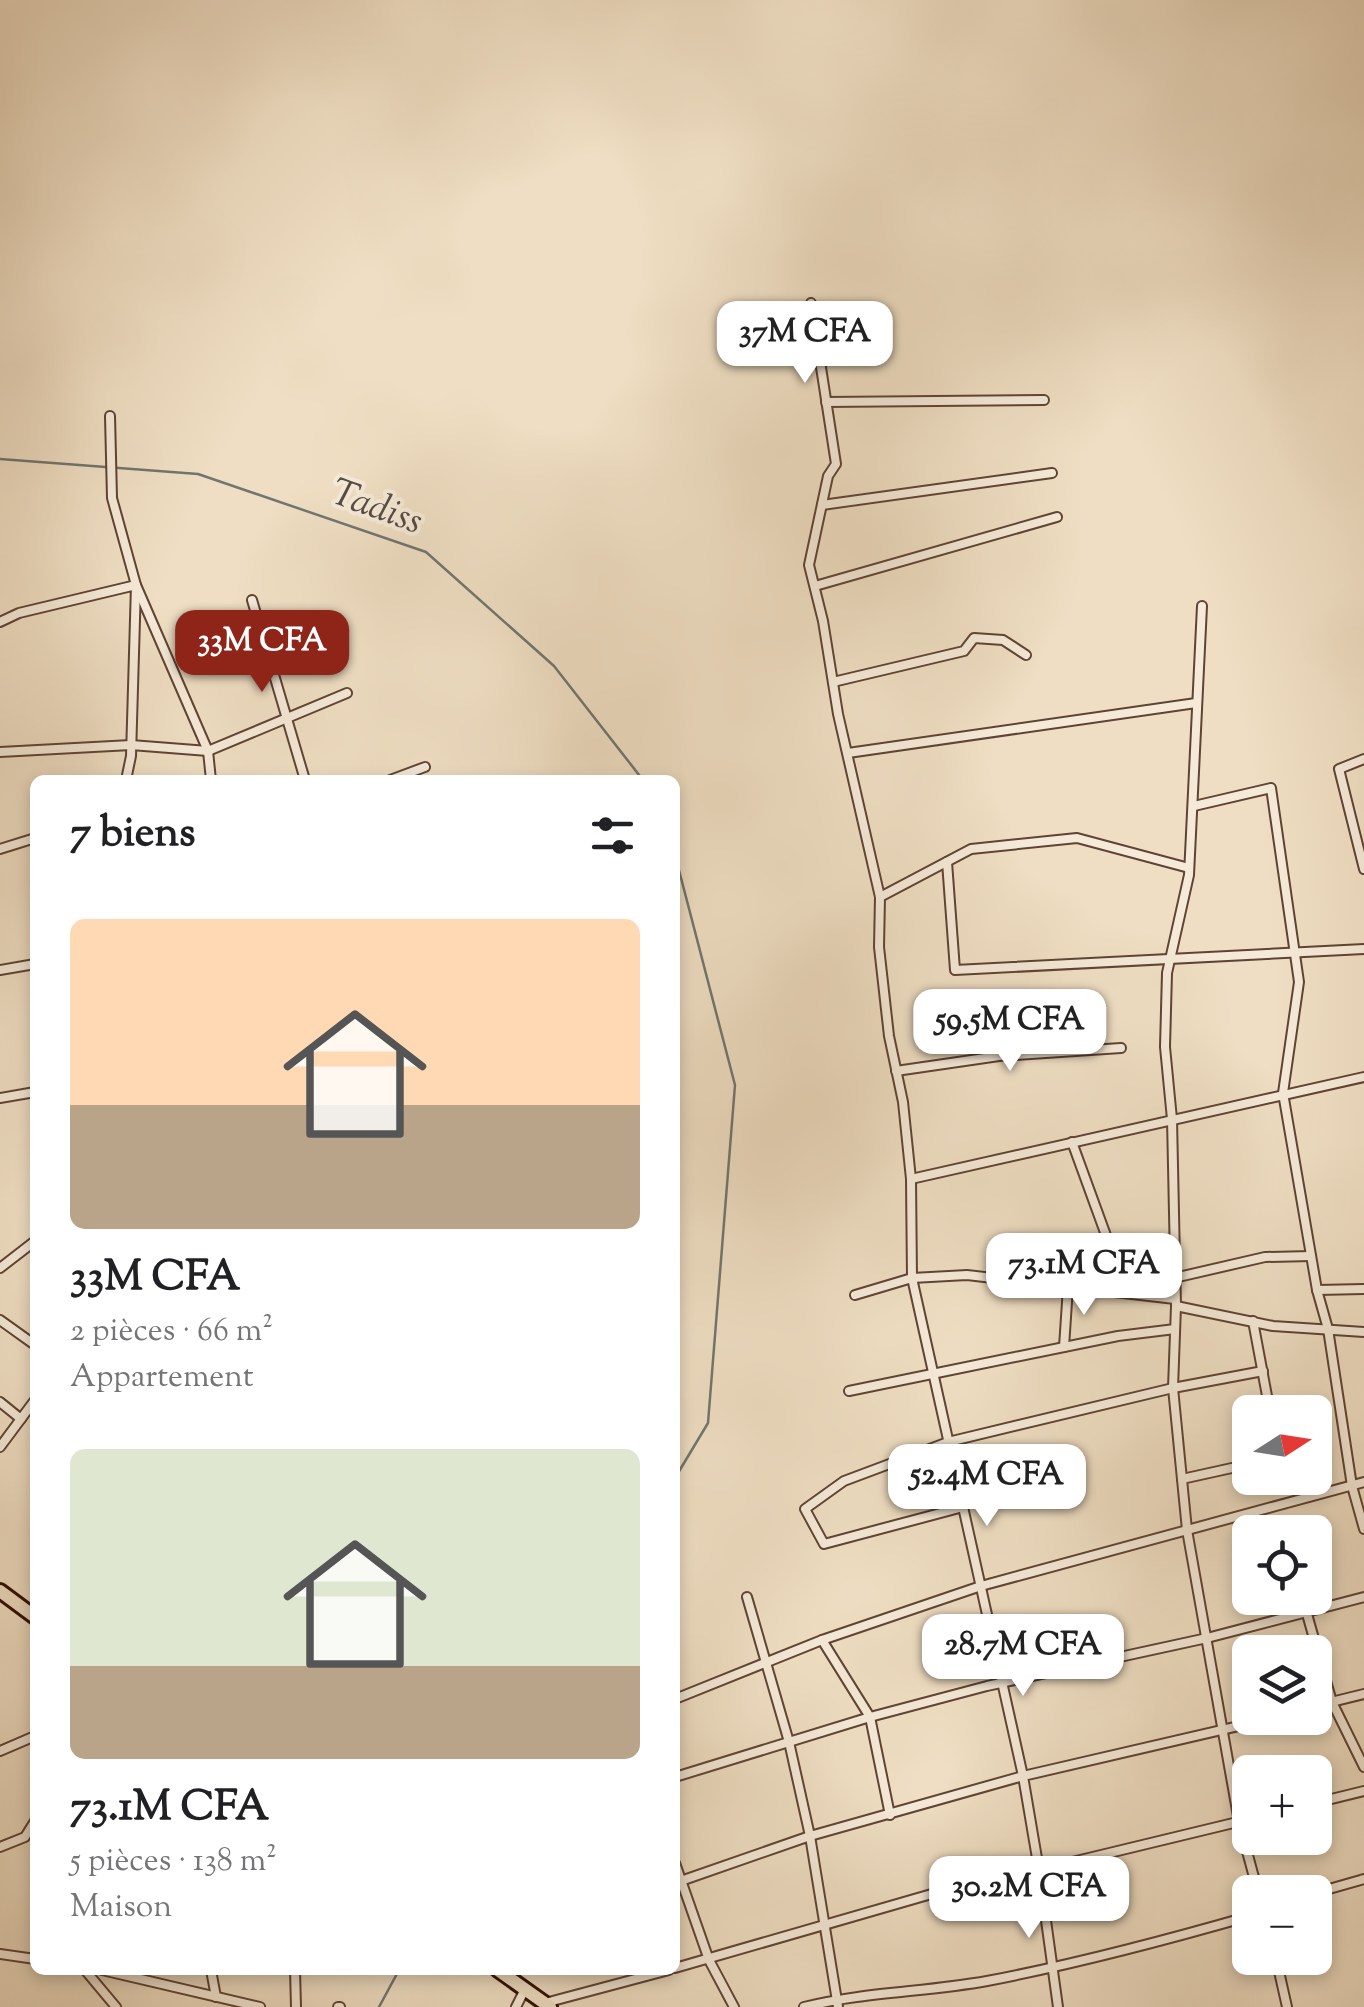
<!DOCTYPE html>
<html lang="fr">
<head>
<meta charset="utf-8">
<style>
	:root { --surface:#fff; --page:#f6f6f6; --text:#202124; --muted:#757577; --accent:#8f2418 }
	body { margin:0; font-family:"Sorts Mill Goudy",serif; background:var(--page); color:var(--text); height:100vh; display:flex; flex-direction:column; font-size:38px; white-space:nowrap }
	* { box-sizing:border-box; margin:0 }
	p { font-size:32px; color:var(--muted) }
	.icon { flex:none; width:55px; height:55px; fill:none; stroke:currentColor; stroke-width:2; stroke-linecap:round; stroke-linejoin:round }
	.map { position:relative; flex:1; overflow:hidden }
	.details { position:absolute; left:30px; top:775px; width:650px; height:1200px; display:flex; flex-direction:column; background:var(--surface); border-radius:15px; box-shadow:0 5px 15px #0003 }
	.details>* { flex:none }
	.needle { width:65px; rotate:78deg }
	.fabs { position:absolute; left:1232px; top:1395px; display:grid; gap:20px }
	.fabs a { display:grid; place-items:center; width:100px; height:100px; border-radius:15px; background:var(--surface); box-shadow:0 5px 15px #0003; font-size:50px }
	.price { position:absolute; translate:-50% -85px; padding:0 22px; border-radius:20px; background:#fff; color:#222; font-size:32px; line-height:65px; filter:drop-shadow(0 2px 5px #0008) }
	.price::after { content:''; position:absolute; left:50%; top:60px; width:30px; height:22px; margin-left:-15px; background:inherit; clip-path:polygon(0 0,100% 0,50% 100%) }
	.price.on { background:var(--accent); color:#fff }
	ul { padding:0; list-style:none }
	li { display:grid; align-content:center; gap:20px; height:530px; padding:0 40px }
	li span { display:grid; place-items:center; height:310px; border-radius:15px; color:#555 }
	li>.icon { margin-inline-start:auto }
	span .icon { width:180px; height:180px; fill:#fffc; stroke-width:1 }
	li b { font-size:42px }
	h2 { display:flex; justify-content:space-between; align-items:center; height:120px; padding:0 40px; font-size:42px }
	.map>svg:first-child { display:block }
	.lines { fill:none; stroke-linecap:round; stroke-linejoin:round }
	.stream { stroke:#717671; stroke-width:2.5 }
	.minor-casing { stroke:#604334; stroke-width:12 }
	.primary-casing { stroke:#310f04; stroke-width:18 }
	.minor { stroke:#f5ead8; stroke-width:8 }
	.primary { stroke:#efdec3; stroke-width:12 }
	.labels { text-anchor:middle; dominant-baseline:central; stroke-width:8; stroke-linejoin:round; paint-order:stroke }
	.water-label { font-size:38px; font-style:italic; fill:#564b44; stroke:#f5ead8 }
</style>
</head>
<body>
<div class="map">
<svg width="1364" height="2007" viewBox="0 0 1364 2007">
	<rect width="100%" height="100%" fill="#efdec3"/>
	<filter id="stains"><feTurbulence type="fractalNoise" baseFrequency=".002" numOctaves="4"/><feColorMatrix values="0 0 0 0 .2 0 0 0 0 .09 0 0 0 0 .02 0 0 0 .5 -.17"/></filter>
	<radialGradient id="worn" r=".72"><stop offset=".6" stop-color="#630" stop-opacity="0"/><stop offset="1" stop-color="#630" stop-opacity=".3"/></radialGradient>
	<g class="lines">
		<g class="stream">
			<path d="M0 459 198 474 426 552 554 666 643 780"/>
			<path d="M675 855 735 1085 708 1423 675 1478"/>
			<path d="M379 2007 399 1970"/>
		</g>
		<defs>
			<g id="minor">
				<path d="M826 402 1044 400"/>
				<path d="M110 416 112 498 136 585 208 751 211 780"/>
				<path d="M822 505 1052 473"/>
				<path d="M815 586 1057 517"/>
				<path d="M252 600 305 780"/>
				<path d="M1202 606 1189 875 1167 973 1165 1047 1172 1119 1176 1306 1173 1388 1187 1530 1239 1822 1258 1892"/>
				<path d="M0 622 19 613 136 585 131 756 126 780"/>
				<path d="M833 682 964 651 974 638 1003 640 1026 655"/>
				<path d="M0 752 131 745 208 751 347 693"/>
				<path d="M848 753 1196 703"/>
				<path d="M1364 759 1339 769 1364 869"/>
				<path d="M390 780 425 767"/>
				<path d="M1194 806 1271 788 1299 982 1283 1093 1317 1290 1328 1329 1352 1486 1364 1529"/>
				<path d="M0 849 32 839"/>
				<path d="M947 862 955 970 1364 949"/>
				<path d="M880 897 971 849 1077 838 1189 868"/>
				<path d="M0 970 35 964"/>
				<path d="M896 1071 999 1056 1121 1048"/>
				<path d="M0 1098 35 1092"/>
				<path d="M1072 1142 1127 1293"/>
				<path d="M911 1179 1364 1077"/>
				<path d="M0 1268 35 1241"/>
				<path d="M1174 1278 1265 1257 1311 1256"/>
				<path d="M1317 1290 1364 1289"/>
				<path d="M855 1295 912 1278 967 1275 1175 1299"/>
				<path d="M1176 1306 1273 1326 1364 1332"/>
				<path d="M0 1320 35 1345"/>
				<path d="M1253 1321 1270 1412"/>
				<path d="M1064 1347 1068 1287"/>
				<path d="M849 1391 1118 1336 1175 1329"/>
				<path d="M0 1402 21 1419"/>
				<path d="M0 1447 35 1400"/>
				<path d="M1182 1479 1250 1464"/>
				<path d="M963 1507 824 1544 805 1509 844 1481 948 1442 1173 1388 1263 1371"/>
				<path d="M747 1597 789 1742 810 1836 838 2007"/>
				<path d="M1307 1614 1332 1702 1364 1767"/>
				<path d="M822 1640 870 1717 890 1815"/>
				<path d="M675 1699 822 1640 981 1586 1364 1482"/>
				<path d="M1315 1706 1364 1694"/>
				<path d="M0 1751 35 1736"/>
				<path d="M675 1777 870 1717 987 1686 1207 1638 1364 1597"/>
				<path d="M1315 1803 1364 1791"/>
				<path d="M1250 1819 1039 1870 1023 1776 1273 1718"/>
				<path d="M0 1847 25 1837 35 1821"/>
				<path d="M675 1863 709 1960 734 2007"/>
				<path d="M675 1883 810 1836 1023 1776 912 1278 911 1179 903 1102 889 1036 879 947 880 897 838 714 823 621 809 565 828 476 836 464 811 303"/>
				<path d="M1315 1893 1364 1879"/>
				<path d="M0 1954 35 1959"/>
				<path d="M1276 1958 1287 2007"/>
				<path d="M675 1968 935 1893 1039 1870 1058 2007"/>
				<path d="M85 1970 116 2007"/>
				<path d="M102 1970 260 2007"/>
				<path d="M211 1970 216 1997"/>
				<path d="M295 1970 296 2007"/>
				<path d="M545 2003 669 1970"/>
				<path d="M338 2007H340"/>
				<path d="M516 2007 525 1989"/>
				<path d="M804 2007C864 1992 927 1992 987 1981 1076 1964 1163 1941 1250 1916"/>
			</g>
			<g id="primary">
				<path d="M0 1591 35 1617"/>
				<path d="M498 1970 550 2007"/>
			</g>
		</defs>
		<use href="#minor" class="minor-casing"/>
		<use href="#primary" class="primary-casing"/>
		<use href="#minor" class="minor"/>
		<use href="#primary" class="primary"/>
	</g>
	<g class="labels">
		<g class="water-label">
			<text transform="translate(376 509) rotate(20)">Tadiss</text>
		</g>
	</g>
	<rect width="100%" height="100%" filter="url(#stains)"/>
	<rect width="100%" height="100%" fill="url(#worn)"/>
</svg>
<div class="fabs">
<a><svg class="needle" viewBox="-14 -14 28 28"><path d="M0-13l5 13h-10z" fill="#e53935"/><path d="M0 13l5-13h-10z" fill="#757577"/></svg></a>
<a><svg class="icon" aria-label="locate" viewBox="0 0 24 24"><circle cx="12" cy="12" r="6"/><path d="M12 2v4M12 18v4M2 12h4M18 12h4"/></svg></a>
<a><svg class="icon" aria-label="layers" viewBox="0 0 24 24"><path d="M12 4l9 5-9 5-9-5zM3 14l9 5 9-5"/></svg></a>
<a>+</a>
<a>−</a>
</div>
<b class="price" style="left:805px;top:386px">37M CFA</b>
<b class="price on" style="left:262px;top:695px">33M CFA</b>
<b class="price" style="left:1010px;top:1074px">59.5M CFA</b>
<b class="price" style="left:1084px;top:1318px">73.1M CFA</b>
<b class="price" style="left:987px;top:1529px">52.4M CFA</b>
<b class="price" style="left:1023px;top:1699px">28.7M CFA</b>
<b class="price" style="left:1029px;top:1941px">30.2M CFA</b>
<section class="details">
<h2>7 biens<svg class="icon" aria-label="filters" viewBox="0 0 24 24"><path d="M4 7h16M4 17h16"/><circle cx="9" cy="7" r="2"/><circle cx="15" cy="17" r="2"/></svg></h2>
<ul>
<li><span style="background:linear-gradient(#ffd9b3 60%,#b9a48a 0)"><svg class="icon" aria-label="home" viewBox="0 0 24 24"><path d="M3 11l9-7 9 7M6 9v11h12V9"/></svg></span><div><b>33M CFA</b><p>2 pièces · 66 m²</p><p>Appartement</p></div></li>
<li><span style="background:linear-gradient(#dfe7d0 70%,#b9a48a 0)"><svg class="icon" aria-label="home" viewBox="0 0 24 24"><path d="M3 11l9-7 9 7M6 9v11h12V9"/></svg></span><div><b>73.1M CFA</b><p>5 pièces · 138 m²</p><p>Maison</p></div></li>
</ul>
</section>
</div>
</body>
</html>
